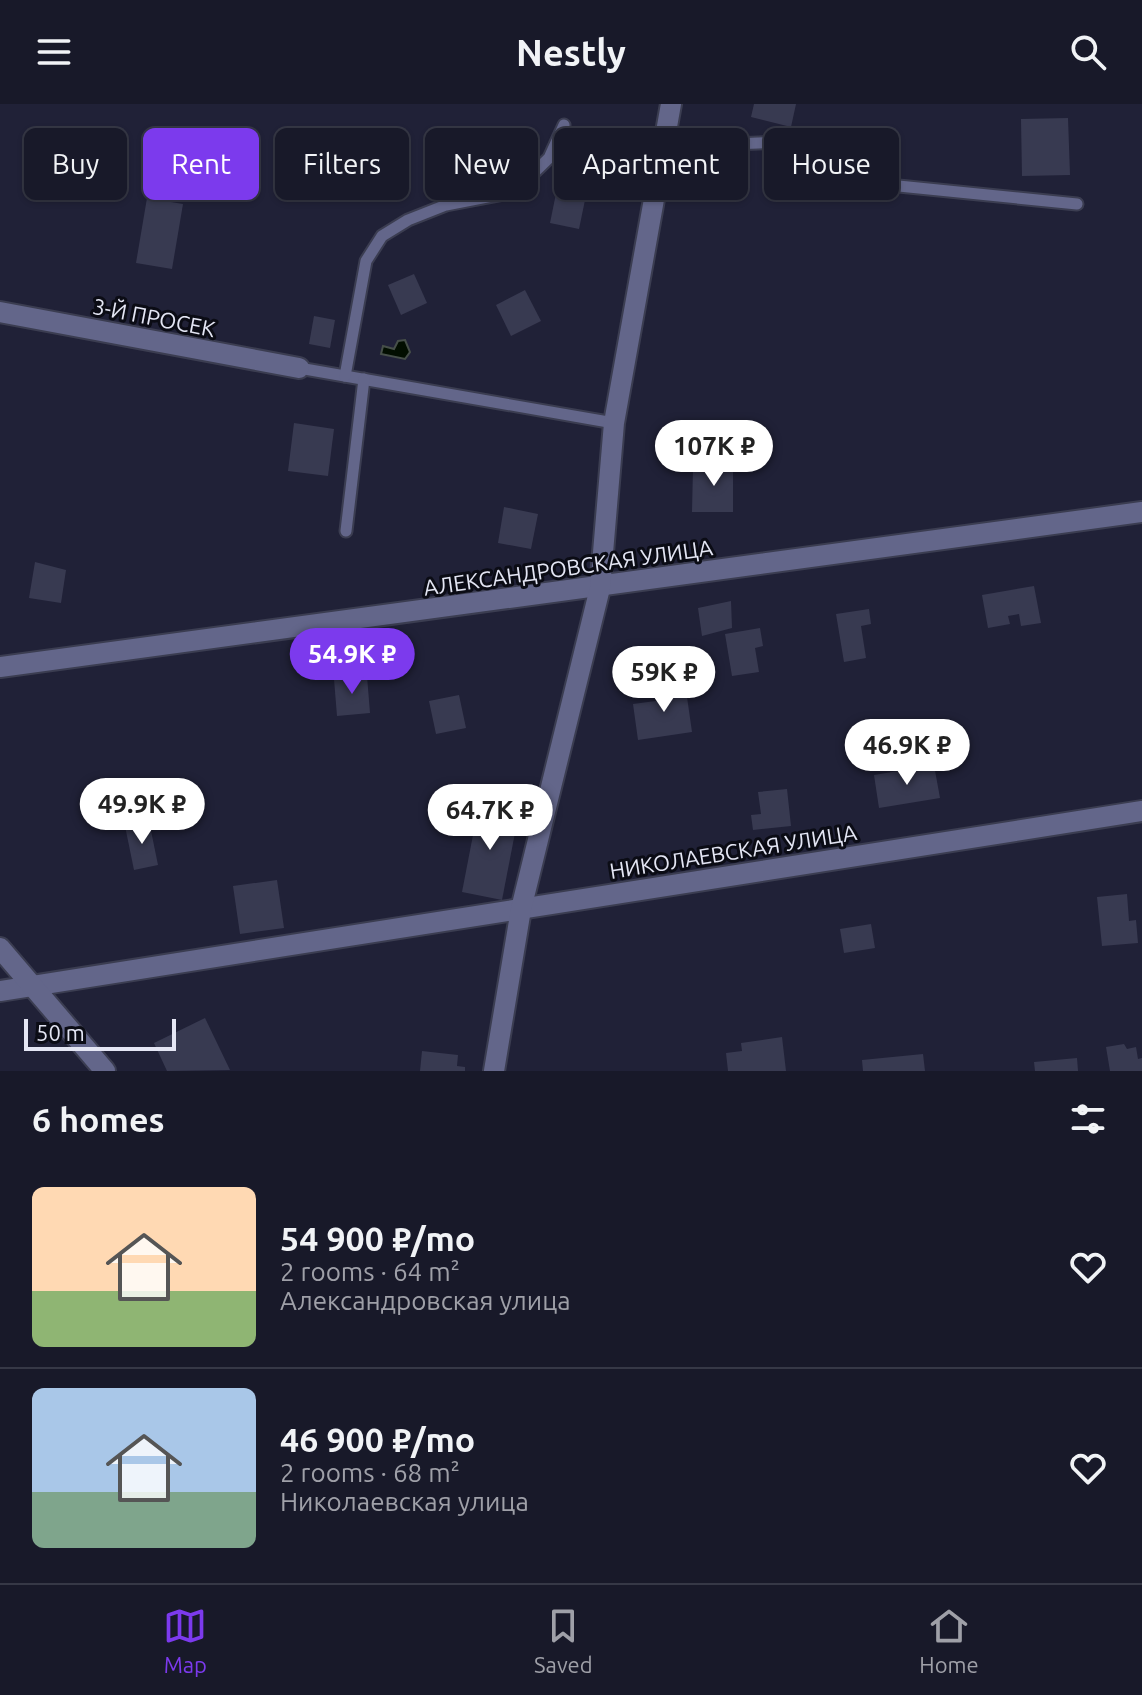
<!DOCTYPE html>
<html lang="en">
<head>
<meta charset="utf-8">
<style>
	:root { --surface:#181929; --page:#212231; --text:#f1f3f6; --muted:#9fa0a8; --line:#363846; --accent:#7c3aed }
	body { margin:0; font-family:Ubuntu,sans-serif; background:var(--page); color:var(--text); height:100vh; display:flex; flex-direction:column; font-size:30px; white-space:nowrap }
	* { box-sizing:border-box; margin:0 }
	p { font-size:26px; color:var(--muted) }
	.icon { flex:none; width:44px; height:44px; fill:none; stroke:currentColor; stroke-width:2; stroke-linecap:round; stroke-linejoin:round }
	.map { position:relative; height:967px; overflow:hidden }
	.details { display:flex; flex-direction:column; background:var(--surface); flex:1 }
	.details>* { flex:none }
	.top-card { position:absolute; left:24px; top:24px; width:1094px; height:72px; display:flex; gap:16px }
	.scale { position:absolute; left:24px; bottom:20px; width:152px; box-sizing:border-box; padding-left:8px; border:4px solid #e4e6f4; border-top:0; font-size:22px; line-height:28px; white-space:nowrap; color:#e4e6f4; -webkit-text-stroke:6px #0b0c15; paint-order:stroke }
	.price { position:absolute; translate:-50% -68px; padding:0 18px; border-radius:28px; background:#fff; color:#222; font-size:26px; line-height:52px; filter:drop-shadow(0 2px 4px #0008) }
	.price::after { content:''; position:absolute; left:50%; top:48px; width:24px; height:18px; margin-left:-12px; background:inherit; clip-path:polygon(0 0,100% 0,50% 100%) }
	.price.active { background:var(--accent); color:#fff }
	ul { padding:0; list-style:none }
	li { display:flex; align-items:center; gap:24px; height:200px; padding:0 32px }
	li+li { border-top:2px solid var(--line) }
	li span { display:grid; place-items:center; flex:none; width:224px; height:160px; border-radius:12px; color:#555 }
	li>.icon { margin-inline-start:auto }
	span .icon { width:96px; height:96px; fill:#fffc; stroke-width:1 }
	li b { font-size:34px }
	h2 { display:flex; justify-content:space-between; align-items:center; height:96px; padding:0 32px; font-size:34px }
	.tag { padding:0 28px; border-radius:12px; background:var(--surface); box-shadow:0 2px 6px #0004,0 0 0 2px var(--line); font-size:28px; line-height:72px }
	.tag.active { background:var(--accent); color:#fff }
	header { display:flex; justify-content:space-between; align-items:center; height:104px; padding:0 32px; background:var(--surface); font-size:36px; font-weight:700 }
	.tabs { display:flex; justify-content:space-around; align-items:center; height:112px; border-top:2px solid var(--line); background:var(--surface); font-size:22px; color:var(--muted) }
	.tabs a { display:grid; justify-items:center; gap:4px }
	.tabs .active { color:var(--accent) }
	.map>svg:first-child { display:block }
	.water { fill:#020e00; stroke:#464f49; stroke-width:2 }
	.building { fill:#383a51 }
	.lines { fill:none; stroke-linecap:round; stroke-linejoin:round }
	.service-casing { stroke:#3b3d51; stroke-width:15 }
	.minor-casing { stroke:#3b3d51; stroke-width:24 }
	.tertiary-casing { stroke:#3b3d51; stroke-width:24 }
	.service { stroke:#63668a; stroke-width:11 }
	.minor { stroke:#63668a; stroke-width:20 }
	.tertiary { stroke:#63668a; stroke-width:20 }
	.labels { text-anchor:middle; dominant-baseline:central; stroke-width:6; stroke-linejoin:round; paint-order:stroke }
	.street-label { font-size:22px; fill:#e4e6f4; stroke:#0b0c15 }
</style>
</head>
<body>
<header><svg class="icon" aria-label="menu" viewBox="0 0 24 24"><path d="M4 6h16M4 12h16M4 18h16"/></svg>Nestly<svg class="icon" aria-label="search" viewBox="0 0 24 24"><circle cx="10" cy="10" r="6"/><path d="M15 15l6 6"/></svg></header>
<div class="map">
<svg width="1142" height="967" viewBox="0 0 1142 967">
	<rect width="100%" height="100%" fill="#202137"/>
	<path class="water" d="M405 236 410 248 405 255 381 250 383 242 394 245 398 237Z"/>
	<g class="building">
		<path d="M754 0H796L791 23 751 13Z"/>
		<path d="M1068 14 1070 71 1022 72 1021 15Z"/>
		<path d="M561 65 590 72 579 125 550 119Z"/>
		<path d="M147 94 183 100 172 165 136 159Z"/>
		<path d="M414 170 427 199 401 211 388 181Z"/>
		<path d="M525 186 541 217 511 232 496 201Z"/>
		<path d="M314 212 335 216 330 244 309 240Z"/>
		<path d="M294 319 334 325 328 372 288 367Z"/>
		<path d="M712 355 733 356V408H692L693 364 712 365Z"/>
		<path d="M504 403 538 410 531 445 498 439Z"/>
		<path d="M35 458 66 466 61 499 29 494Z"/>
		<path d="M1034 482 1041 519 1021 522 1019 510 1008 512 1010 520 988 524 982 491Z"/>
		<path d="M731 497 732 524 702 532 698 504Z"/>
		<path d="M869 505 871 520 861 522 866 554 844 558 836 510Z"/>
		<path d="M760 524 763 542 755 544 759 568 732 572 725 530Z"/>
		<path d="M367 572 370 609 337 612 334 575Z"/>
		<path d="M685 579 692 628 638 636 633 600 663 596 661 582Z"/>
		<path d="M459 591 466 624 436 630 429 597Z"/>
		<path d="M934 661 940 694 879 704 874 671Z"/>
		<path d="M787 685 791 722 753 726 751 711 761 710 758 688Z"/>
		<path d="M479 700 519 708 502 796 462 788Z"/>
		<path d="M149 717 158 761 134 766 125 722Z"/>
		<path d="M277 776 284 824 240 830 233 782Z"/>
		<path d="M1127 790 1129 817 1136 816 1138 839 1102 842 1097 793Z"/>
		<path d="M871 820 875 844 844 849 840 825Z"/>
		<path d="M205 914 230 966 167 967 154 939Z"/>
		<path d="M782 933 786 967H728L726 949 742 947 741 939Z"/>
		<path d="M1124 940 1127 945 1136 943 1138 955 1142 954V967H1110L1106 943Z"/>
		<path d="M422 947 458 951 457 962 465 963V967H420Z"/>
		<path d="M923 950 925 967H863L862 956Z"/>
		<path d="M1077 954 1078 967H1035L1034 958Z"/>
	</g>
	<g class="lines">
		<defs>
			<g id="service">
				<path d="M663 43 833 36 839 76 1077 100"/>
				<path d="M299 264 614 319"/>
				<path d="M345 272 366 157 382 132 408 116 446 101 514 88 549 54 564 21"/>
				<path d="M346 427 364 275"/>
			</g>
			<g id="minor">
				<path d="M0 208 299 264"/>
				<path d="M0 563 1142 408"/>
				<path d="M0 887 1142 707"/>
				<path d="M494 967 521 805 600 484 614 319 671 0"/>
			</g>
			<path id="tertiary" d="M0 844 105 967"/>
		</defs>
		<use href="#service" class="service-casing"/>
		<use href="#minor" class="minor-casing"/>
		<use href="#tertiary" class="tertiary-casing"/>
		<use href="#service" class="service"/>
		<use href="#minor" class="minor"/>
		<use href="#tertiary" class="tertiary"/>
	</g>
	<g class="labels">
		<g class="street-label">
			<text transform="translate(154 213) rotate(11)">3-Й ПРОСЕК</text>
			<text transform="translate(568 463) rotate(-8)">АЛЕКСАНДРОВСКАЯ УЛИЦА</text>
			<text transform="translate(733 747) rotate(-9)">НИКОЛАЕВСКАЯ УЛИЦА</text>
		</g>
	</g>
</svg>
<div class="scale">50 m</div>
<b class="price" style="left:714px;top:384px">107K ₽</b>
<b class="price active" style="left:352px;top:592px">54.9K ₽</b>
<b class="price" style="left:664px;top:610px">59K ₽</b>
<b class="price" style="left:907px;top:683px">46.9K ₽</b>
<b class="price" style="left:142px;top:742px">49.9K ₽</b>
<b class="price" style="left:490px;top:748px">64.7K ₽</b>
<div class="top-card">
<a class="tag">Buy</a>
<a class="tag active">Rent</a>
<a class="tag">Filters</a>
<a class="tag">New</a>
<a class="tag">Apartment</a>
<a class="tag">House</a>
</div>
</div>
<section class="details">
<h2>6 homes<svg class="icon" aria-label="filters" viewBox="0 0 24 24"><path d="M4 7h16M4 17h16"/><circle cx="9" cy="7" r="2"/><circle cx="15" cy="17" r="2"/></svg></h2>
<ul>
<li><span style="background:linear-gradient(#ffd9b3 65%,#8fb573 0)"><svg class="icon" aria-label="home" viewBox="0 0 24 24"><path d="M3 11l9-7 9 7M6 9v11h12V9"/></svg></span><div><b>54 900 ₽/mo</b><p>2 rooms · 64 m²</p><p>Александровская улица</p></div><svg class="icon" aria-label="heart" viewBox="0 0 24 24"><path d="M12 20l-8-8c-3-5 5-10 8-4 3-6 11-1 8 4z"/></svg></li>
<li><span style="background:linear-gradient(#a9c7e8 65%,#7fa58c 0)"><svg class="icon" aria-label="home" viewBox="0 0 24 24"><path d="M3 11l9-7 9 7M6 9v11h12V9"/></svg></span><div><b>46 900 ₽/mo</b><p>2 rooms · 68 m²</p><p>Николаевская улица</p></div><svg class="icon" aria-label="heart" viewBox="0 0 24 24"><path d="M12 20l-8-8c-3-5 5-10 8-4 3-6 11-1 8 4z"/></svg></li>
</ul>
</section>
<nav class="tabs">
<a class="active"><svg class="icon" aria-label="map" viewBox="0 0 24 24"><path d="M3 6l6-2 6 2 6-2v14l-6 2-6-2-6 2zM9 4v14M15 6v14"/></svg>Map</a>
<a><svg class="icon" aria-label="saved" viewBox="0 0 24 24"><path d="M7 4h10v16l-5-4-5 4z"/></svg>Saved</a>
<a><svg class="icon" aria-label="home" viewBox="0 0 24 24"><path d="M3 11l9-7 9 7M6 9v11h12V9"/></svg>Home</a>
</nav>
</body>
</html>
